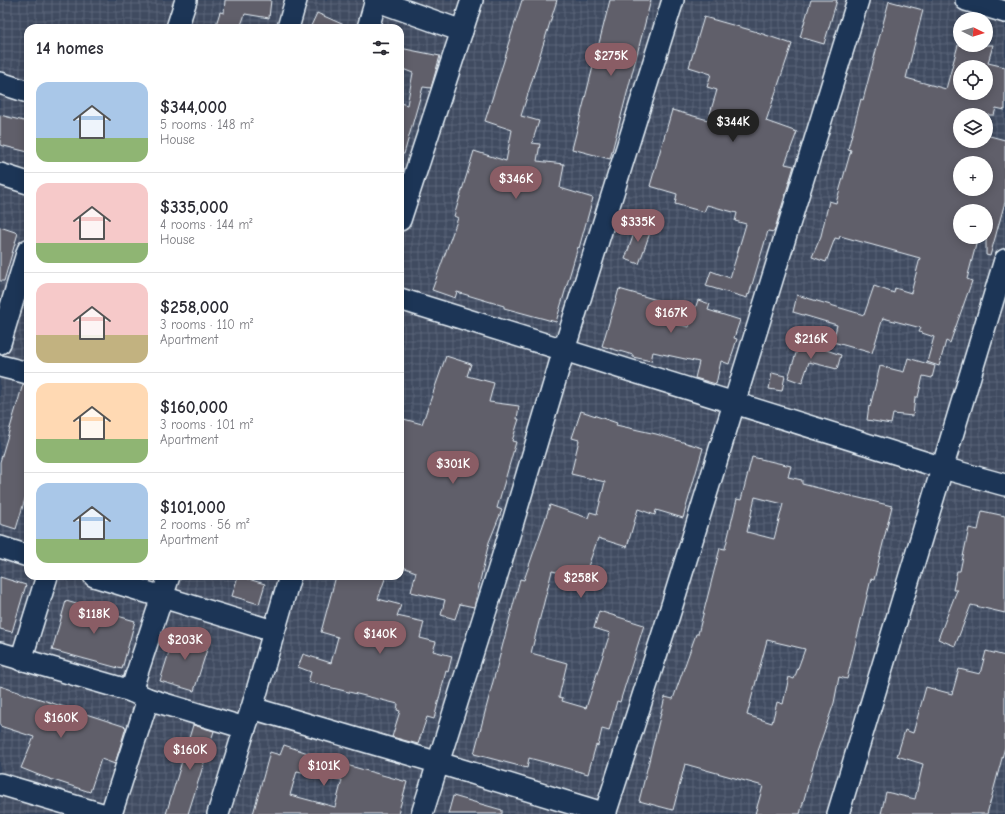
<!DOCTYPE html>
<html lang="en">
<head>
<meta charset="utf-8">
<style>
	:root { --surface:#fff; --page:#f2f2f3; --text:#2b2b33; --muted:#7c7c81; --line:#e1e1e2; --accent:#8a5d65 }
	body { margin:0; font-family:"Comic Neue",sans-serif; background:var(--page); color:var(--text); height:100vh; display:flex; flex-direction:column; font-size:15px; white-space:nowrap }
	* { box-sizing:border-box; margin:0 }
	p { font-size:13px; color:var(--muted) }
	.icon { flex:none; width:22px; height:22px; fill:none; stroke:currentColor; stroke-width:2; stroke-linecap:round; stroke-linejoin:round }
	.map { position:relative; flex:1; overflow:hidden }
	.sheet { position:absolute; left:24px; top:24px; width:380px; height:556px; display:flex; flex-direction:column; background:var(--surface); border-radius:12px; box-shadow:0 2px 10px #0003 }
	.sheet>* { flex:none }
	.needle { width:26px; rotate:95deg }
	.controls { position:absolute; left:953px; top:12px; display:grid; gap:8px }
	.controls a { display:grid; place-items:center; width:40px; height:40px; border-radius:50%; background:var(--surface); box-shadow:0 2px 10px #0003; font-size:20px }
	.price { position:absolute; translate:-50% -34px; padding:0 9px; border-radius:14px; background:var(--accent); color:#fff; font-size:13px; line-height:26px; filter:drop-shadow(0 1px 2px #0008) }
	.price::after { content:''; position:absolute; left:50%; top:24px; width:12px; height:9px; margin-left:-6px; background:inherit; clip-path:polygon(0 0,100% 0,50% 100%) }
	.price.current { background:#222; color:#fff }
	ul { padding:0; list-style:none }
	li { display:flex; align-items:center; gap:12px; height:100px; padding:0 12px }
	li+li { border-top:1px solid var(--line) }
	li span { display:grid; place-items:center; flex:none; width:112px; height:80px; border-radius:12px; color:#555 }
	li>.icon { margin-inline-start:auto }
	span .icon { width:48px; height:48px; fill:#fffc; stroke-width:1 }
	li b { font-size:17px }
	h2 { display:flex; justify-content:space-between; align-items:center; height:48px; padding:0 12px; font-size:17px }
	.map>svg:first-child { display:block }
	.industrial { fill:url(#industrial-grid); fill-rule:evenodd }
	.building { fill:#615f6b; stroke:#e8f1f8; fill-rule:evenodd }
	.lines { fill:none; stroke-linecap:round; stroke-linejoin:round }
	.minor-casing { stroke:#e8f1f8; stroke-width:24 }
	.minor { stroke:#1d3557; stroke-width:21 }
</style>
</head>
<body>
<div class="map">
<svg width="1005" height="814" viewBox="0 0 1005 814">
	<defs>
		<pattern id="industrial-grid" width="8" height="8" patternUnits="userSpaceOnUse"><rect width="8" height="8" fill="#3f4b61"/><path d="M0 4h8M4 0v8" fill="none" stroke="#5b6578"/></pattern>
	</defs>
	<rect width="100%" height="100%" fill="#31425d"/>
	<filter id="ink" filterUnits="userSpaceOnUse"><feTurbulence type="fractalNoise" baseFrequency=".025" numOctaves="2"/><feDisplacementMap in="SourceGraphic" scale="8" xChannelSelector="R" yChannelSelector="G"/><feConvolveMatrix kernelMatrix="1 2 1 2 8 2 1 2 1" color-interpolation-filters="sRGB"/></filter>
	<g filter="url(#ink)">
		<path class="industrial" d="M0 0H1005V814H0ZM960 19H986V45H960ZM28 28H400V576H28ZM960 67H986V93H960ZM960 115H986V141H960ZM960 163H986V189H960ZM960 211H986V237H960Z"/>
		<g class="building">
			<path d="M225 0H271L269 18 245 14 240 28H215L220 12 224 13Z"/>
			<path d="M522 0H557L521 116 539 121 532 143 540 144 537 161 564 164 560 188 593 198 579 248 578 247 556 322 504 308V306L457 292 455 298 432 290 458 218 454 216 474 151 506 161 512 130 485 121 508 48H507Z"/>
			<path d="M610 0H651L610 159 572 149Z"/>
			<path d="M811 0H837L824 44 800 37Z"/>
			<path d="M889 1 923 10 906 78 946 89 958 45H993L988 63 1005 67V110L996 108 994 115H960V141H986V135L1005 140V202L990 256 986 255V211H960V237H978L967 279 972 281 950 343 946 341 939 366 927 362 934 337 919 332 921 328 883 318 872 353 833 342 837 325 793 312 797 295 864 315 874 286 894 293 895 288 911 293 920 258 840 236 839 239 835 238 826 262 812 257 821 236 829 201 836 203 851 150 848 149 861 99 863 100ZM960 67H986V93H960ZM960 163H986V189H960Z"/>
			<path d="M317 13 351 28H310Z"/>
			<path d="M704 17 754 31 792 44 766 121 797 132 785 164 794 166 774 232 768 231 749 295 748 294 747 298 706 286 711 271 730 278 746 224 735 221 737 213 707 205 704 212 675 204 677 194 650 186 672 110 708 120 717 90 707 87 711 74 689 67Z"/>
			<path d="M400 48 440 56 431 88 423 87 404 154H400V103L407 105 413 73 400 68Z"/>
			<path d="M0 115 28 122V152L0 145Z"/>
			<path d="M638 222 652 227 639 264 625 259Z"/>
			<path d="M0 227 18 233 4 281H0Z"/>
			<path d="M619 289 664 302 659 320 689 327 698 300 710 304 708 310 740 320 734 338 737 339 729 364 721 361 716 384 695 378 699 362 653 352 651 361 633 357V355L602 346Z"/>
			<path d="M800 341 841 355 837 369 809 362 802 383 788 378Z"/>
			<path d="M446 356 471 364 467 376 494 383 489 402 519 406 517 419H519L512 441 516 442 497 508 502 510 489 542 474 607 460 604 455 619 441 615 445 600 411 592 416 572 400 566V418L422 424Z"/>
			<path d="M908 358 935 366 932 378 923 376 918 397H915L913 416 893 414 891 424 867 420 869 406 870 407 880 366 904 372Z"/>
			<path d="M772 373 785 376 782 391 769 389Z"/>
			<path d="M23 384 28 385V489L16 529 0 524V462Z"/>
			<path d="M581 411 617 423 616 425 656 434 703 448 683 518 656 510 655 515 638 509 627 547 598 538 584 578 552 571 531 653 567 663 559 697 563 698 562 701 586 708 610 633 594 628 599 611 644 625 620 702 617 701 609 731 602 729 598 746 596 745 588 774 529 758 527 768 474 754 520 579 524 580 550 505 588 518 590 512 597 514 605 482 571 474 579 440 572 438Z"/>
			<path d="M752 457 791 466 788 477 802 480V484L892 506 874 580 871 579 847 679 839 677 834 703 817 752 800 814H755L763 786 685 764 673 810 639 801 665 697 673 699 696 634H698L720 548 725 549 737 499 741 500ZM755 497 783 504 774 539 747 532ZM767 640 805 649 794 679 789 677 783 704 777 702 772 723 747 715Z"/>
			<path d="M982 511 1005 516V613L971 605 955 646 938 639 957 590H953L957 571H960L969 528 978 530Z"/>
			<path d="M238 576 265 584 259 604 232 596Z"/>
			<path d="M336 576H386L378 599 401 605 397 616 424 622 420 638 436 642 433 651 452 656 448 672 446 671 434 719 427 717 418 744 392 737 400 711 397 710 398 704 308 682 311 672 298 667 303 654 331 663 338 637 321 632Z"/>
			<path d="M0 577 26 585 12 632 0 629Z"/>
			<path d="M66 601 135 621 122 669 52 650Z"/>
			<path d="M175 631 210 640 194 691 160 681 170 649H171Z"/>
			<path d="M986 651 1005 656V747L987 814H881L886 792 915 799 923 764 897 756 905 730 913 733 926 687 952 694 959 669 980 674Z"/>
			<path d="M0 686 126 727 115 764 101 759 90 792 41 776 21 768 34 737 0 726Z"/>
			<path d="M193 725 214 731 188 814H166Z"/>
			<path d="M284 745 308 753 343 760V764L407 782 398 814H253L270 752 280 755ZM297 771 342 780 335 807 290 795Z"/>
			<path d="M453 796 502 810V814H448Z"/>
		</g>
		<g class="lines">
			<defs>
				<g id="minor">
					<path d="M375 0 462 31"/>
					<path d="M966 0 1005 12"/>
					<path d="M177 28 186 0"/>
					<path d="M288 28 296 0"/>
					<path d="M368 28 376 0"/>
					<path d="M0 83 28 92"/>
					<path d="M0 174 28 183"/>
					<path d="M400 220 472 0"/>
					<path d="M400 299 943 468 1005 485"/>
					<path d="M0 343 28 250"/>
					<path d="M0 366 28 373"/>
					<path d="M0 547 28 556"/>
					<path d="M94 576 273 631"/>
					<path d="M0 653 131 691 148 699 245 728"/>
					<path d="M21 660 47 576"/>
					<path d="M131 691 169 576"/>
					<path d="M252 708 439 763 606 814"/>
					<path d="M0 784 102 814"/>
					<path d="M111 814 148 699"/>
					<path d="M218 814 245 728 252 708 290 576"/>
					<path d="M422 814 501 562 564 350 673 0"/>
					<path d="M605 814 669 615 858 0"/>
					<path d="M838 814 1005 260"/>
				</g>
			</defs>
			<use href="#minor" class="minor-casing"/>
			<use href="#minor" class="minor"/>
		</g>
	</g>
</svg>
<div class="controls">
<a><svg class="needle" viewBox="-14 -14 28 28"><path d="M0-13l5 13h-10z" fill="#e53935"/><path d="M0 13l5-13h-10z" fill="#7c7c81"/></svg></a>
<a><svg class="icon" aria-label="locate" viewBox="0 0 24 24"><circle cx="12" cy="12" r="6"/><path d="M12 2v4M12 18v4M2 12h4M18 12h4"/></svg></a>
<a><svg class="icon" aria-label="layers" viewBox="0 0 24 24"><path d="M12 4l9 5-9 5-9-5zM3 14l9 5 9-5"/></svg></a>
<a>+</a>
<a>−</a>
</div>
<b class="price" style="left:611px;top:77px">$275K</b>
<b class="price current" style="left:733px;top:143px">$344K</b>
<b class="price" style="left:516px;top:200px">$346K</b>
<b class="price" style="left:638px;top:243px">$335K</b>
<b class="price" style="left:671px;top:334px">$167K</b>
<b class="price" style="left:811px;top:360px">$216K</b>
<b class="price" style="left:453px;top:485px">$301K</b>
<b class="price" style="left:581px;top:599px">$258K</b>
<b class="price" style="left:94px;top:635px">$118K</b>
<b class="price" style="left:380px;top:655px">$140K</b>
<b class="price" style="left:185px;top:661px">$203K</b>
<b class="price" style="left:61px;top:739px">$160K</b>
<b class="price" style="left:190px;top:771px">$160K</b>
<b class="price" style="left:324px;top:787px">$101K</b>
<section class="sheet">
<h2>14 homes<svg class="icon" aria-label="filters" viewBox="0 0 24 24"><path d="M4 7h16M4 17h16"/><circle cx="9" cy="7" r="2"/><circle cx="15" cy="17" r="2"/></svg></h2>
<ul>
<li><span style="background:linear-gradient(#a9c7e8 70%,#8fb573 0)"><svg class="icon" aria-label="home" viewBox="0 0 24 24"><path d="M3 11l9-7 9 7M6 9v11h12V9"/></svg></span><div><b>$344,000</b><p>5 rooms · 148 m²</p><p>House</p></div></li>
<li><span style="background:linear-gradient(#f6c9c9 75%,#8fb573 0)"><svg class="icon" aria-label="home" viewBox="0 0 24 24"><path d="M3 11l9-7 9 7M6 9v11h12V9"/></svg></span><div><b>$335,000</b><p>4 rooms · 144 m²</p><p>House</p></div></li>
<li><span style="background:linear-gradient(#f6c9c9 65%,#c2b280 0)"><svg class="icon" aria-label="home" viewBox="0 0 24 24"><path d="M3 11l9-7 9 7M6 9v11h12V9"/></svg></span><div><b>$258,000</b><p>3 rooms · 110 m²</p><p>Apartment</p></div></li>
<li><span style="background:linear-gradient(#ffd9b3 70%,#8fb573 0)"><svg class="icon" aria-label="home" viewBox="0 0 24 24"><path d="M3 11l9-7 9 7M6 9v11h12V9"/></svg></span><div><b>$160,000</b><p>3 rooms · 101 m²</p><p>Apartment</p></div></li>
<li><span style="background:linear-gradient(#a9c7e8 70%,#8fb573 0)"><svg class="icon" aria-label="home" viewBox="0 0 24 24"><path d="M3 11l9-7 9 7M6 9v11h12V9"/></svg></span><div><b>$101,000</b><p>2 rooms · 56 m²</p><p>Apartment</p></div></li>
</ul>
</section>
</div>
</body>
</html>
